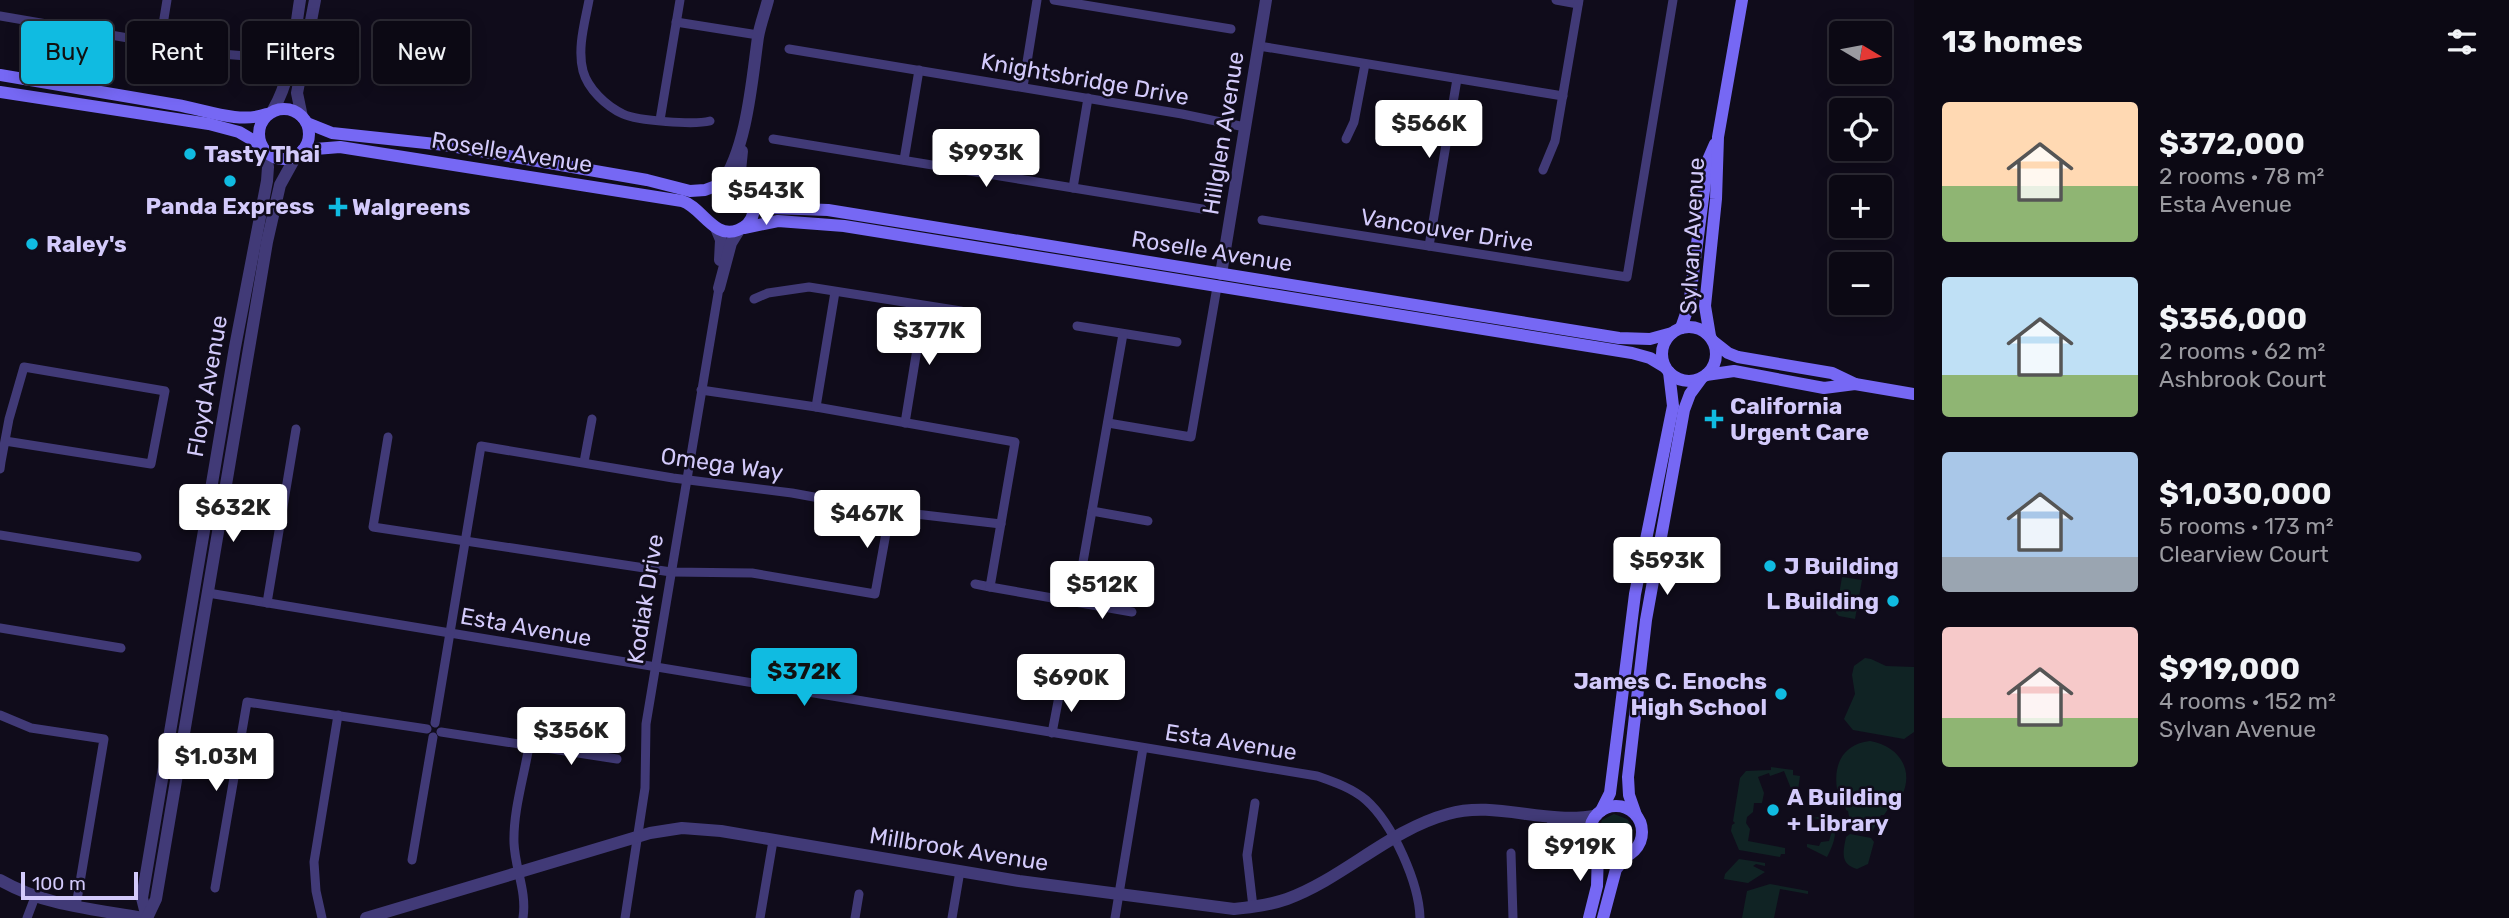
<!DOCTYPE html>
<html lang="en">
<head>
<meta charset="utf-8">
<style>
	:root { --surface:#0c0914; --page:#1a1722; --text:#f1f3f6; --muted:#9a9aa0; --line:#2c2a34; --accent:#10bbe1 }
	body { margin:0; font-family:Rubik,sans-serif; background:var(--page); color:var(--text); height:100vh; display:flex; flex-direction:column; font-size:26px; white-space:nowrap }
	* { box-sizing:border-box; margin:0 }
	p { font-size:23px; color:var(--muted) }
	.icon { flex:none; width:38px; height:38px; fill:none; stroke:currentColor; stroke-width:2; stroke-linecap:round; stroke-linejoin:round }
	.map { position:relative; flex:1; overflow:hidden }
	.drawer { display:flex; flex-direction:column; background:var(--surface); width:595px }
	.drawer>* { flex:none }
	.hud { position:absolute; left:21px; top:21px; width:665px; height:63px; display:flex; gap:14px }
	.needle { width:46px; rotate:100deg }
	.buttons { position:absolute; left:1829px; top:21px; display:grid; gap:14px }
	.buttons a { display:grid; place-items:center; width:63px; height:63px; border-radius:7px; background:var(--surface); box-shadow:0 4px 18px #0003,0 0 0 2px var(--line); font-size:35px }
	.scale { position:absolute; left:21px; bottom:18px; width:117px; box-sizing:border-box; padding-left:7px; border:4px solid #d3cafb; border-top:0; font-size:19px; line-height:24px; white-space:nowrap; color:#d3cafb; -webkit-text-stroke:5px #100c1b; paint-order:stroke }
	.price { position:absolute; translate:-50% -60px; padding:0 16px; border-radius:7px; background:#fff; color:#222; font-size:23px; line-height:46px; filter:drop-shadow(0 2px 4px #0008) }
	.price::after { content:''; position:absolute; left:50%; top:42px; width:21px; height:16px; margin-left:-10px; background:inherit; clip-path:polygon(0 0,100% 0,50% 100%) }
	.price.on { background:var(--accent); color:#111 }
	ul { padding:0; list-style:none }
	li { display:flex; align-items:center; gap:21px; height:175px; padding:0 28px }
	li span { display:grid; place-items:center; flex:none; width:196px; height:140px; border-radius:7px; color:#555 }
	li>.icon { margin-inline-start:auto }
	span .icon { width:84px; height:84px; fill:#fffc; stroke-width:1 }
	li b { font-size:30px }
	h2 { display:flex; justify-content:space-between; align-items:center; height:84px; padding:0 28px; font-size:30px }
	.tag { padding:0 24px; border-radius:7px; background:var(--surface); box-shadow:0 4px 18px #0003,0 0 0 2px var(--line); font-size:24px; line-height:63px }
	.tag.on { background:var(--accent); color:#111 }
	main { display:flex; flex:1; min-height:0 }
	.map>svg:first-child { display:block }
	.green { fill:#102324 }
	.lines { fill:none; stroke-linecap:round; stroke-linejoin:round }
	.minor { stroke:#413a77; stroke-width:9 }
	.tertiary { stroke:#413a77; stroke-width:12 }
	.secondary { stroke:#7668f4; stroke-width:12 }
	.poi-dot { fill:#10bbe1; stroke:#100c1b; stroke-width:2.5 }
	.labels { text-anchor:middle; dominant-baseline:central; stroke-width:5; stroke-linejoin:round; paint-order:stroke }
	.street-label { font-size:23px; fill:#d3cafb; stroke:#100c1b }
	.poi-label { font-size:23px; font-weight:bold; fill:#d3cafb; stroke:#100c1b; text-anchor:start }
</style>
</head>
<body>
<main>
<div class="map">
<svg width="1914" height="918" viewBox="0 0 1914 918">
	<rect width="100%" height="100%" fill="#100c1b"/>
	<g class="green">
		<path d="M1842 577 1862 580 1855 619 1839 616 1836 613Z"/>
		<path d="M1865 658 1871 659 1886 666 1914 667V732L1904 739 1853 730 1844 719 1855 694 1852 675 1854 666Z"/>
		<path d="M1870 741C1896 745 1914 767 1903 793 1900 799 1896 801 1893 806H1890L1884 815H1881L1872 832 1867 830 1868 826 1865 821 1858 822 1856 828 1851 827 1848 811 1846 810 1844 798 1841 797 1839 790 1837 789C1833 763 1844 744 1870 741Z"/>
		<path d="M1771 767 1793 770V775L1800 776 1797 797 1794 796 1784 771 1770 776 1769 773 1758 777 1764 793 1762 803H1754L1753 812 1747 817 1746 823 1750 829 1748 841 1785 848V854H1781L1780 857 1739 850 1731 831 1732 825 1735 823 1733 821 1740 778 1746 771 1771 770Z"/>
		<path d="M1614 814 1627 819C1642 837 1625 857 1605 847L1597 835 1602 820Z"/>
		<path d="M1832 814C1838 831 1835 842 1827 857L1807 847V844L1819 846 1821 842 1829 841 1832 831 1823 825 1824 820 1813 818Z"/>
		<path d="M1850 834 1871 838 1874 842 1868 864 1857 869C1840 864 1843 852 1846 837Z"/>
		<path d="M1739 859 1765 863V866L1756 864 1753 866 1765 872 1748 883 1724 879 1725 874Z"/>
		<path d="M1770 884 1808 891V894L1780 889 1774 918H1742L1747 891Z"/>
	</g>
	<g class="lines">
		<g class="minor">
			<path d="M589 0C585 22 577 48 583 71 588 89 606 106 623 114 638 121 694 125 710 121"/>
			<path d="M1054 0 1231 29"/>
			<path d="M1556 0 1578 4"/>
			<path d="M0 16 221 54 260 57"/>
			<path d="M676 22 758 35"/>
			<path d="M160 43 167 0"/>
			<path d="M1259 46 1563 96"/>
			<path d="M789 49 1182 114 1245 127"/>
			<path d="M1023 87 1037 0"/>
			<path d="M660 120 680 0"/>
			<path d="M773 139 1202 209"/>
			<path d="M1346 139 1354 122 1365 64"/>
			<path d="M904 160 919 70"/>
			<path d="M1543 170 1555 141 1579 0"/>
			<path d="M1073 188 1088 98"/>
			<path d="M1262 220 1627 277 1673 0"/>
			<path d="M1429 246 1457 79"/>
			<path d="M754 299 768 293 809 287 961 311"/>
			<path d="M1077 326 1177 342"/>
			<path d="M701 390 816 407 1015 442 990 587 975 584"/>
			<path d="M816 407 835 292"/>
			<path d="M905 423 924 306"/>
			<path d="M1108 423 1191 437 1217 287"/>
			<path d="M388 437 373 527 671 572 752 573 875 594 890 511"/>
			<path d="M584 462 592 419"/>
			<path d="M0 469 1 462 9 419 24 367 165 391 151 464 5 441"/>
			<path d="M1092 511 1148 521"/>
			<path d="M0 535 137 557"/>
			<path d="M990 587 1132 612"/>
			<path d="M208 593 1317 776C1334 782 1352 788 1366 800 1393 824 1419 883 1420 918"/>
			<path d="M1076 602 1123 334"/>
			<path d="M267 603 296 429"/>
			<path d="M0 628 121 648"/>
			<path d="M0 715 31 728 104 739 76 906"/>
			<path d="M435 723 481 446 673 478 792 493 890 511 1001 524"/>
			<path d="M441 732 617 759"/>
			<path d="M1052 733 1060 691"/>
			<path d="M1511 853 1513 918"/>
			<path d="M412 860 433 737"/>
			<path d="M215 888 247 702 427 729"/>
			<path d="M1253 907 1247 855 1255 803"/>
			<path d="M27 918 35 897"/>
			<path d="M322 918 316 891 314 862 338 715"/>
			<path d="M523 918C527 891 515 869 514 843 513 811 524 777 529 746"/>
			<path d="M625 918 645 788 646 724 719 288"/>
			<path d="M760 918 773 841"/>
			<path d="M855 918 859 894"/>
			<path d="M952 918 960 871"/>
			<path d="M1115 918 1143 748"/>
		</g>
		<g class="tertiary">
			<path d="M273 110C292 78 294 37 300 0"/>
			<path d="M302 117 297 93 315 0"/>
			<path d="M742 151 740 171 744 187"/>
			<path d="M721 184C747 149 752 79 758 37 760 25 765 12 768 0"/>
			<path d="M716 228 721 240 720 260"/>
			<path d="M1221 274 1266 0"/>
			<path d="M719 288 731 243 739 230"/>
			<path d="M1553 822 1575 830 1593 844"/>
			<path d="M0 880C45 906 94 909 144 918"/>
			<path d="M147 918 142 898 235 347 267 181 268 167 264 151"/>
			<path d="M147 918 156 899 267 242 280 185 296 156"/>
			<path d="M366 918 650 833 682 828 721 831 1019 881 1234 909C1252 907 1270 905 1287 899 1344 878 1389 830 1448 814 1496 800 1547 826 1597 815"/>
		</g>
		<g class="secondary">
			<path d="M0 75C59 85 118 95 177 105 206 110 239 124 267 114"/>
			<path d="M0 92 209 124 239 132 261 145"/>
			<circle cx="284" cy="134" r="25"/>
			<path d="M307 123 332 133 445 145 647 180 690 191 705 190 721 184 734 183 773 208 828 210 1619 338 1650 339 1672 333"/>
			<path d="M303 150 340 147 682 201C702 207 714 240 738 230 746 227 751 222 753 214 755 206 753 200 750 193"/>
			<path d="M744 228 778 221 844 226 1632 353 1650 358 1665 367"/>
			<circle cx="1689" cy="354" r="27"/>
			<path d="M1681 328 1689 305 1708 160 1715 144"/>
			<path d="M1710 336 1705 306 1716 199 1718 137 1742 0"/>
			<path d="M1714 342 1728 353 1738 357 1832 373 1855 384 1914 394"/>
			<path d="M1706 375 1734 371 1824 388 1855 384"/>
			<circle cx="1616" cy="832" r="26"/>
			<path d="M1601 811 1610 793 1635 594 1673 406 1669 372"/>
			<path d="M1636 815 1629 795 1628 777 1646 620 1684 410 1690 394 1701 379"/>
			<path d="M1589 918 1597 886 1598 850"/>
			<path d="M1603 918 1616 869 1627 856"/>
		</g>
	</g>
	<g class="poi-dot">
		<circle cx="190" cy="154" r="7"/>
		<circle cx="230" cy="181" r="7"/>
		<path d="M334.5 196.5h7v7h7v7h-7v7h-7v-7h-7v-7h7z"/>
		<circle cx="32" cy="244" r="7"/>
		<path d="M1710.5 408.5h7v7h7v7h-7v7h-7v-7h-7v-7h7z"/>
		<circle cx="1770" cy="566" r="7"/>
		<circle cx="1893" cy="601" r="7"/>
		<circle cx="1781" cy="694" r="7"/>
		<circle cx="1773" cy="810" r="7"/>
	</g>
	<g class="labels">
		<g class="street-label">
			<text transform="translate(1085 79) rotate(10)">Knightsbridge Drive</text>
			<text transform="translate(1223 133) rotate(-81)">Hillglen Avenue</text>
			<text transform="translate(512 152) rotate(9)">Roselle Avenue</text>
			<text transform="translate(1447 230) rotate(9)">Vancouver Drive</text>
			<text transform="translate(1692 236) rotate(-87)">Sylvan Avenue</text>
			<text transform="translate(1212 251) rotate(9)">Roselle Avenue</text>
			<text transform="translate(207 386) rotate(-80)">Floyd Avenue</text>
			<text transform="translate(722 464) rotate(8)">Omega Way</text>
			<text transform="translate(645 599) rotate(-81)">Kodiak Drive</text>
			<text transform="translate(526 627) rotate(10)">Esta Avenue</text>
			<text transform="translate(1231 742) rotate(9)">Esta Avenue</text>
			<text transform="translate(959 849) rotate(9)">Millbrook Avenue</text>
		</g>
		<g class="poi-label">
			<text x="204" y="154">Tasty Thai</text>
			<text x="230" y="206" text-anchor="middle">Panda Express</text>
			<text x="352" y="207">Walgreens</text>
			<text x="46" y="244">Raley's</text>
			<text x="1730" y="406">California<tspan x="1730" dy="26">Urgent Care</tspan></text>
			<text x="1784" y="566">J Building</text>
			<text x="1879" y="601" text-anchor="end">L Building</text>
			<text x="1767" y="681" text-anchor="end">James C. Enochs<tspan x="1767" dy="26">High School</tspan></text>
			<text x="1787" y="797">A Building<tspan x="1787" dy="26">+ Library</tspan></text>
		</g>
	</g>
</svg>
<div class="buttons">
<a><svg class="needle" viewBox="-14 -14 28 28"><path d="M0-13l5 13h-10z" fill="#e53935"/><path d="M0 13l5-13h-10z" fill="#9a9aa0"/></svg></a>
<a><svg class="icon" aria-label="locate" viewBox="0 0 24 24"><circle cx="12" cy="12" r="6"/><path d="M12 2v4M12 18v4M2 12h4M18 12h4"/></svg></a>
<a>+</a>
<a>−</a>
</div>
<div class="scale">100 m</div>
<b class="price" style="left:1429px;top:160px">$566K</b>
<b class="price" style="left:986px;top:189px">$993K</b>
<b class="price" style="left:766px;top:227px">$543K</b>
<b class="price" style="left:929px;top:367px">$377K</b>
<b class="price" style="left:233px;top:544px">$632K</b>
<b class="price" style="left:867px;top:550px">$467K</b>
<b class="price" style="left:1667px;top:597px">$593K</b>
<b class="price" style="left:1102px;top:621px">$512K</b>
<b class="price on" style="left:804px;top:708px">$372K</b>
<b class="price" style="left:1071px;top:714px">$690K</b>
<b class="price" style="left:571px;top:767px">$356K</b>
<b class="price" style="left:216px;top:793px">$1.03M</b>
<b class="price" style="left:1580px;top:883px">$919K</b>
<div class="hud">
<a class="tag on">Buy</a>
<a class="tag">Rent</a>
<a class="tag">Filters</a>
<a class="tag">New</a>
</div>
</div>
<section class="drawer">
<h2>13 homes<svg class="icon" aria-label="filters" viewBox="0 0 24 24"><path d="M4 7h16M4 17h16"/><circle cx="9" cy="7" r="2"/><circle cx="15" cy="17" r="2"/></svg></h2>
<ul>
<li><span style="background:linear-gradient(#ffd9b3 60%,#8fb573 0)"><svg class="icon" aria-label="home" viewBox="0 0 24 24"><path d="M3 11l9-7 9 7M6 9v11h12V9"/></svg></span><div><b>$372,000</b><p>2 rooms · 78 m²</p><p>Esta Avenue</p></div></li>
<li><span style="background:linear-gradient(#bfe0f5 70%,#8fb573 0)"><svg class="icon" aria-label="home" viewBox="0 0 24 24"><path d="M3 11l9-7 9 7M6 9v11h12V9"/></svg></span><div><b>$356,000</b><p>2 rooms · 62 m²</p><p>Ashbrook Court</p></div></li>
<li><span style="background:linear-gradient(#a9c7e8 75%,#9aa5b1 0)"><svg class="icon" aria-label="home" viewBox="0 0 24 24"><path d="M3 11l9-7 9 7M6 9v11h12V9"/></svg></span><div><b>$1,030,000</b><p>5 rooms · 173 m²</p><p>Clearview Court</p></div></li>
<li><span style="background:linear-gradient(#f6c9c9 65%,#8fb573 0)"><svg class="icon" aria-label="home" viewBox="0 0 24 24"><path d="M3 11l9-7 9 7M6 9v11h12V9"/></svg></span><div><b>$919,000</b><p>4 rooms · 152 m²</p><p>Sylvan Avenue</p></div></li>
</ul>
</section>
</main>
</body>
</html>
